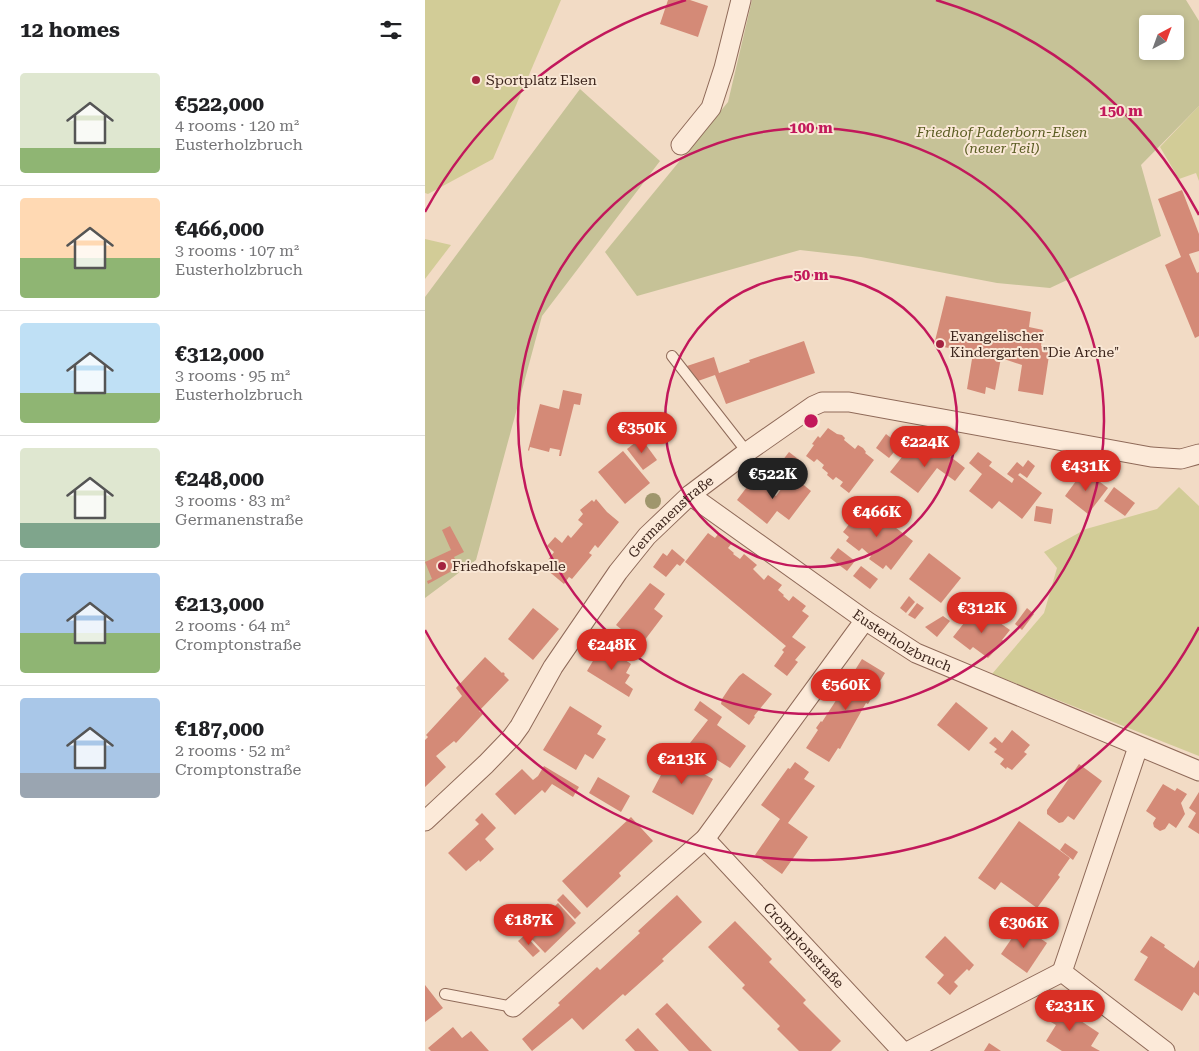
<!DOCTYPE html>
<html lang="en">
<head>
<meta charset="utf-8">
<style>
	:root { --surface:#fff; --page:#f6f6f6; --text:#202124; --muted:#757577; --line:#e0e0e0; --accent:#d93025 }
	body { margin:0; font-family:"Roboto Serif",serif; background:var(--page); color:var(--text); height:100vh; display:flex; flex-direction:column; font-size:19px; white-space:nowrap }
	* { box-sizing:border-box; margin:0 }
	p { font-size:16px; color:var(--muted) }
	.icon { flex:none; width:28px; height:28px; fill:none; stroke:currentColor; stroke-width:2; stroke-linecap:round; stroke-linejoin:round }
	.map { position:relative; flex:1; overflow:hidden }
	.details { display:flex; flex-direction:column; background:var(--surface); width:425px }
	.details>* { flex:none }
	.needle { width:32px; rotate:41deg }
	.buttons { position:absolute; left:714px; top:15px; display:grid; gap:10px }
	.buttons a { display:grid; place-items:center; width:45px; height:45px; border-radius:5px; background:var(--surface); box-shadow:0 2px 8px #0003; font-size:25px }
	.price { position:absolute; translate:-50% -42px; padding:0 11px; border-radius:18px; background:var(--accent); color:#fff; font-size:16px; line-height:32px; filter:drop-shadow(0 1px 2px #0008) }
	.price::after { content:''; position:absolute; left:50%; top:30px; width:15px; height:11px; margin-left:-8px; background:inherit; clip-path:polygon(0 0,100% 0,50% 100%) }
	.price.current { background:#222; color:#fff }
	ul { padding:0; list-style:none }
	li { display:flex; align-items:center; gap:15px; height:125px; padding:0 20px }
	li+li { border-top:1px solid var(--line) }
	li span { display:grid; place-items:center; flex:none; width:140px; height:100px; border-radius:5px; color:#555 }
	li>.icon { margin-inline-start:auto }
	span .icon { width:60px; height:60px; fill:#fffc; stroke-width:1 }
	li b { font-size:21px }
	h2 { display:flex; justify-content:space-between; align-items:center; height:60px; padding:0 20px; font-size:21px }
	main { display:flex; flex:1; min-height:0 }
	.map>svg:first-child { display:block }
	.green { fill:#d2cc97 }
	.cemetery { fill:#c6c297; fill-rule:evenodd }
	.building { fill:#d48a77 }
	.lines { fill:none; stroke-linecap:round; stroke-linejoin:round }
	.lane-casing { stroke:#8f6a59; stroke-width:12 }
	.street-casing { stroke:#8f6a59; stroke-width:21 }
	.lane { stroke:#fcead9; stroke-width:10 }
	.street { stroke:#fcead9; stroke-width:19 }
	.tree { fill:#9f966c }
	.ring { fill:none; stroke:#c2185b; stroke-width:2.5 }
	.poi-dot { fill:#a42340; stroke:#f9e7d5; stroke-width:2 }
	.labels { text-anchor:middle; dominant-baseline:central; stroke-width:4; stroke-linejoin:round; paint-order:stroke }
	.poi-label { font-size:14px; fill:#3e271e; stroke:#f9e7d5; text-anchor:start }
	.park-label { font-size:14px; font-style:italic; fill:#5b5d23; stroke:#f9e7d5 }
	.street-label { font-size:14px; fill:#3e271e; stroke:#f9e7d5 }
	.centre { fill:#c2185b; stroke:#f9e7d5; stroke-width:2.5 }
	.ring-label { font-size:15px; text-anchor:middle; font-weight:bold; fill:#c2185b; stroke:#f9e7d5; stroke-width:4; stroke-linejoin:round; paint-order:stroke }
</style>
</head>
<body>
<main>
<section class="details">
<h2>12 homes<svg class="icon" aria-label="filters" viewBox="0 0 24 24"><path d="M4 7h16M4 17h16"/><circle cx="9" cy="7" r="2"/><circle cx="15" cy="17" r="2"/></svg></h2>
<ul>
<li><span style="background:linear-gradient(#dfe7d0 75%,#8fb573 0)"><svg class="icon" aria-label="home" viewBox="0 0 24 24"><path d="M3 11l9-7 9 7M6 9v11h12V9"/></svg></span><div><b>€522,000</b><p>4 rooms · 120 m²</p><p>Eusterholzbruch</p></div></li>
<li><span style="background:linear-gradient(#ffd9b3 60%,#8fb573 0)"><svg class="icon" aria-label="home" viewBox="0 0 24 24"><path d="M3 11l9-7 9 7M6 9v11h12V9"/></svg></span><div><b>€466,000</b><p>3 rooms · 107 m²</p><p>Eusterholzbruch</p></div></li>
<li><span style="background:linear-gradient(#bfe0f5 70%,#8fb573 0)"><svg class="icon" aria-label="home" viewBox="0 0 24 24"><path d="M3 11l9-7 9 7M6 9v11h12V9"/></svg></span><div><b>€312,000</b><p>3 rooms · 95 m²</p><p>Eusterholzbruch</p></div></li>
<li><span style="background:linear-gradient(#dfe7d0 75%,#7fa58c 0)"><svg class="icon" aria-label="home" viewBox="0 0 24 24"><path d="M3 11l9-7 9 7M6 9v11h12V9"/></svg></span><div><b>€248,000</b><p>3 rooms · 83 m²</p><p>Germanenstraße</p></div></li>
<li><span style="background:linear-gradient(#a9c7e8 60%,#8fb573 0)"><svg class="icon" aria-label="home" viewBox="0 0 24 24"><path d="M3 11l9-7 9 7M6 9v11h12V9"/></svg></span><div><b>€213,000</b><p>2 rooms · 64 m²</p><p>Cromptonstraße</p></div></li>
<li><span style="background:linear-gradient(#a9c7e8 75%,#9aa5b1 0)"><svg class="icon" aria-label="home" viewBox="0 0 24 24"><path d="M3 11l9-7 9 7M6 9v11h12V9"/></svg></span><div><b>€187,000</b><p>2 rooms · 52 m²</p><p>Cromptonstraße</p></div></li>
</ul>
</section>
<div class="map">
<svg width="774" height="1051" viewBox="0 0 774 1051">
	<rect width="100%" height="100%" fill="#f2dbc5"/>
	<g class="green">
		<path d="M0 0H136L68 159 3 194 0 193Z"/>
		<path d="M774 106V181L771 173 754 179 735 147Z"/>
		<path d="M0 239 26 245 0 279Z"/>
		<path d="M754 487 774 506V756L567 674 619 613 632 568 619 552 661 529 732 509Z"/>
	</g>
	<g class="cemetery">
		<path d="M327 0H761L774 21V106L716 165 736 236 625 288 572 283 436 257 375 250 212 296 180 252 303 102ZM722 24H750V51H722Z"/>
		<path d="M155 89 235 161 117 316 51 560 0 598V297Z"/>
	</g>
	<g class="building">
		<path d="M243 0H265L283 6 273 37 235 24Z"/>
		<path d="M757 190 774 234V251L764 254 772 273 774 272V336L770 338 740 265 756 257 733 199Z"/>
		<path d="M521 296 606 312 604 327 618 330 616 346 625 349 618 395 593 391 597 365 576 358 570 390 561 387 560 394 542 389 548 353 509 345Z"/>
		<path d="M379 341 390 373 301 404 290 375 273 381 262 366 289 357 294 373 325 362 324 360Z"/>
		<path d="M138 390 157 394 155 405 149 404 136 456H134L135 450 125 448 124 452 105 447 104 451 103 450 115 404 134 409Z"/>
		<path d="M403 428 412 434 417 435 420 438 419 440 430 449 433 445 438 448 441 452 440 453 449 460 424 493 415 486 418 482 411 477 408 480 402 475 403 473 397 468 399 465 392 459 389 462 381 456 389 445 387 444 393 436 395 438Z"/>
		<path d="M461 434 475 445 464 458 451 448Z"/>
		<path d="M216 438 232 460 218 470 202 449Z"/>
		<path d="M485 447 503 461 513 447 540 468 530 481 512 468 493 493 465 472Z"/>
		<path d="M198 451 225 483 200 504 173 472Z"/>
		<path d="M364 452 377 462 367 475 354 465Z"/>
		<path d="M553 452 567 462 564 466 587 483 589 479 582 474 592 462 598 467 603 460 610 466 602 478 595 473 593 475 617 493 597 519 574 501 567 509 544 491 557 474 544 463Z"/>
		<path d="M659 470 683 488 663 514 640 496Z"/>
		<path d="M328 479 351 496 360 484 367 490 374 481 386 491 364 520 352 511 342 524 312 500Z"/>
		<path d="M689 487 710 503 700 516 679 501Z"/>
		<path d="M171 499 182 512 194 522 173 548 170 545 164 553 167 555 147 579 144 577 139 584 121 569 126 562 123 560 129 552 122 546 130 537 137 543 143 535 146 538 158 524 153 520 158 514 155 510 167 500 169 502Z"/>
		<path d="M440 504 488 541 466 570 461 565 458 569 444 559 446 556 437 548 434 551 421 541 424 537 418 532Z"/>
		<path d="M611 506 628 509 626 524 609 521Z"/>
		<path d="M25 526 39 552 29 557 34 567 3 584 2 581 7 579 0 562 26 550 17 530Z"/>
		<path d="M283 533 290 538 294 533 307 543 303 548 309 553 308 554 315 559 319 554 332 565 328 569 339 580 343 575 357 585 353 590 359 595 358 596 364 601 368 596 381 606 377 611 384 616 367 637 381 647 370 660 373 662 362 676 349 666 359 652 357 650 361 646 260 562Z"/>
		<path d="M413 548 430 561 422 571 405 558Z"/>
		<path d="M247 549 260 560 255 566 252 564 241 577 228 567 238 553 242 556Z"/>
		<path d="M504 553 536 578 516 603 484 579Z"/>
		<path d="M436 566 453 579 445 589 428 576Z"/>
		<path d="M225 583 240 594 229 609 238 616 216 645 191 625Z"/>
		<path d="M484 596 490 602 481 613 475 608Z"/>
		<path d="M492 603 499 608 490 619 483 615Z"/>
		<path d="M108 608 134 629 108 660 83 639Z"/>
		<path d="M602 608 609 614 597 630 590 624Z"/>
		<path d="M550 609 566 621 568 618 585 630 577 640 579 641 563 658 548 647 545 650 528 637Z"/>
		<path d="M518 616 525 621 512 637 500 627Z"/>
		<path d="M175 649 185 655 187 651 206 664 201 673 205 675 200 683 208 689 204 697 162 671Z"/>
		<path d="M60 657 77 673 78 672 80 674 79 675 84 680 54 711 58 714 31 743 29 741 11 756 21 767 0 787V740L3 737 1 735 37 696 31 688Z"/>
		<path d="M437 659 460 673 451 688 452 689 443 704 441 703 415 749 413 748 404 762 381 748 393 730 391 728 396 721 397 722 421 685 419 684 424 676 425 678Z"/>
		<path d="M318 673 347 694 329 716 330 717 324 725 296 704 297 699 305 687 314 676Z"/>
		<path d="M275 701 297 717 292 725 321 746 305 768 265 743 283 720 269 710Z"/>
		<path d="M531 702 563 728 544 751 512 725Z"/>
		<path d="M145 706 177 726 172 734 181 739 168 759 160 754 151 770 118 750Z"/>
		<path d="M587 730 605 745 599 752 602 754 587 770 582 767 581 769 575 764 579 759 569 752 572 749 564 743 570 737 577 743Z"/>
		<path d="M246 756 288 779 268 815 227 792Z"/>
		<path d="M370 762 384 772 379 779 390 786 363 823 383 837 357 874 330 855 355 819 336 805 363 768 365 769Z"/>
		<path d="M654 764 677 781 649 820 643 816 638 822 634 823 622 814V810Z"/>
		<path d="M119 766 154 787 148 797 127 784 120 793 117 790 90 815 70 794 97 769 108 780 113 776Z"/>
		<path d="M173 777 205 796 196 812 164 793Z"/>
		<path d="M738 784 750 791 752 788 762 794 756 803 760 814 751 828 744 823 740 829 735 831 729 827 728 823 731 818 721 811Z"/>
		<path d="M774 792V834L763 827 771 813 764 808Z"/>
		<path d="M57 813 71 828 60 839 69 849 55 862 54 860 41 871 23 853 54 824 50 820Z"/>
		<path d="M206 817 228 841 194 873 196 876 162 908 137 881Z"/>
		<path d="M594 821 645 858 633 875 635 877 612 908 576 882 570 890 553 878Z"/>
		<path d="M640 843 653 852 648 860 635 850Z"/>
		<path d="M138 894 156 913 150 919 132 900Z"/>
		<path d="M252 895 277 922 237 959 239 961 200 996 198 994 158 1030 147 1018 107 1051 97 1039 135 1005 133 1003 172 967 175 970 215 933 213 931Z"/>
		<path d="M133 903 151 923 120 953 101 933Z"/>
		<path d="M609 919 623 929 618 936 604 926Z"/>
		<path d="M310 921 347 959 344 962 381 1000 378 1003 416 1041 406 1051H374L352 1029 355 1026 317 988 320 985 283 947Z"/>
		<path d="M596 925 622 943 602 973 576 954Z"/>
		<path d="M100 935 115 951 108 957 93 941Z"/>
		<path d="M520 936 549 965 544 971 542 969 529 982 533 986 525 995 512 983 519 975 500 957Z"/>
		<path d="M726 936 740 945 739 947 769 968 774 960V996L769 992 757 1011 709 980 723 957 715 952Z"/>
		<path d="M0 985 18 1008 0 1022Z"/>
		<path d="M242 1003 287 1051H264L230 1014Z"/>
		<path d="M629 1003 674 1033 666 1046 675 1051H637L621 1041 631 1025 619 1018Z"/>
		<path d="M28 1027 37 1038 46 1031 64 1051H6L3 1048Z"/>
		<path d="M213 1028 234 1051H210L200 1040Z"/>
		<path d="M564 1043 576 1051H559Z"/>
	</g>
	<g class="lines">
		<defs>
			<g id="lane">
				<path d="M247 356 322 452"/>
				<path d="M20 994 88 1007"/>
			</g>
			<g id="street">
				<path d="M256 145 286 108 299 68 316 0"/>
				<path id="s1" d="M265 495 440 620 491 653 774 771"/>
				<path id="s2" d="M0 821 61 764 87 737 95 726 128 667 193 572 222 536 265 495 322 452 388 406 397 402H424L726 457 756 459 774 454"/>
				<path id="s3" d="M280 839 477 1051"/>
				<path d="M637 972 713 747"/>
				<path d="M88 1007 280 839 440 620"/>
				<path d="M484 1051 637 972 740 1051"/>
			</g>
		</defs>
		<use href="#lane" class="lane-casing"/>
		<use href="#street" class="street-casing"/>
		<use href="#lane" class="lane"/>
		<use href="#street" class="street"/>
	</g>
	<circle class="tree" cx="228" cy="501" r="8"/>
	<g class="ring">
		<circle cx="386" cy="421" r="146"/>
		<circle cx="386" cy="421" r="293"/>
		<path d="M774 627A439 439 0 0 1 0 630M0 212A439 439 0 0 1 261 0M511 0A439 439 0 0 1 774 215"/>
	</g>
	<g class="poi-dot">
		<circle cx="51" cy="80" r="5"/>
		<circle cx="515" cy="344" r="5"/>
		<circle cx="17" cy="566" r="5"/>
	</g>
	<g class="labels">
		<g class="poi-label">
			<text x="61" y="80">Sportplatz Elsen</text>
			<text x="525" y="336">Evangelischer<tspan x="525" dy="16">Kindergarten "Die Arche"</tspan></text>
			<text x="27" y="566">Friedhofskapelle</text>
		</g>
		<g class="park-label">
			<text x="577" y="132">Friedhof Paderborn-Elsen<tspan x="577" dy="16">(neuer Teil)</tspan></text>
		</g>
		<g class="street-label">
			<text stroke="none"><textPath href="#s2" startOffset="394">Germanenstraße</textPath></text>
			<text stroke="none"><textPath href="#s1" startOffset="258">Eusterholzbruch</textPath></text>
			<text stroke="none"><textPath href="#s3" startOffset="145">Cromptonstraße</textPath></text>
		</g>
	</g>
	<circle cx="386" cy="421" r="8" class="centre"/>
	<g class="ring-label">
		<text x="696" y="116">150 m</text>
		<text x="386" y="133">100 m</text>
		<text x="386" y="280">50 m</text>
	</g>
</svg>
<div class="buttons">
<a><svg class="needle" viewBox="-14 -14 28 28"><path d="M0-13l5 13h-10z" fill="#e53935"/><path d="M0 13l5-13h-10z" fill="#757577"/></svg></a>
</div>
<b class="price" style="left:217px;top:454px">€350K</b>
<b class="price" style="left:500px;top:468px">€224K</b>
<b class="price" style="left:661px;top:492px">€431K</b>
<b class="price current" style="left:348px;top:500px">€522K</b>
<b class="price" style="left:452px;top:538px">€466K</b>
<b class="price" style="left:557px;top:634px">€312K</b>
<b class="price" style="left:187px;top:671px">€248K</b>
<b class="price" style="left:421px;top:711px">€560K</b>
<b class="price" style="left:257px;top:785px">€213K</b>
<b class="price" style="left:104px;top:946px">€187K</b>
<b class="price" style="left:599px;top:949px">€306K</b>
<b class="price" style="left:645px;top:1032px">€231K</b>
</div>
</main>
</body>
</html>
